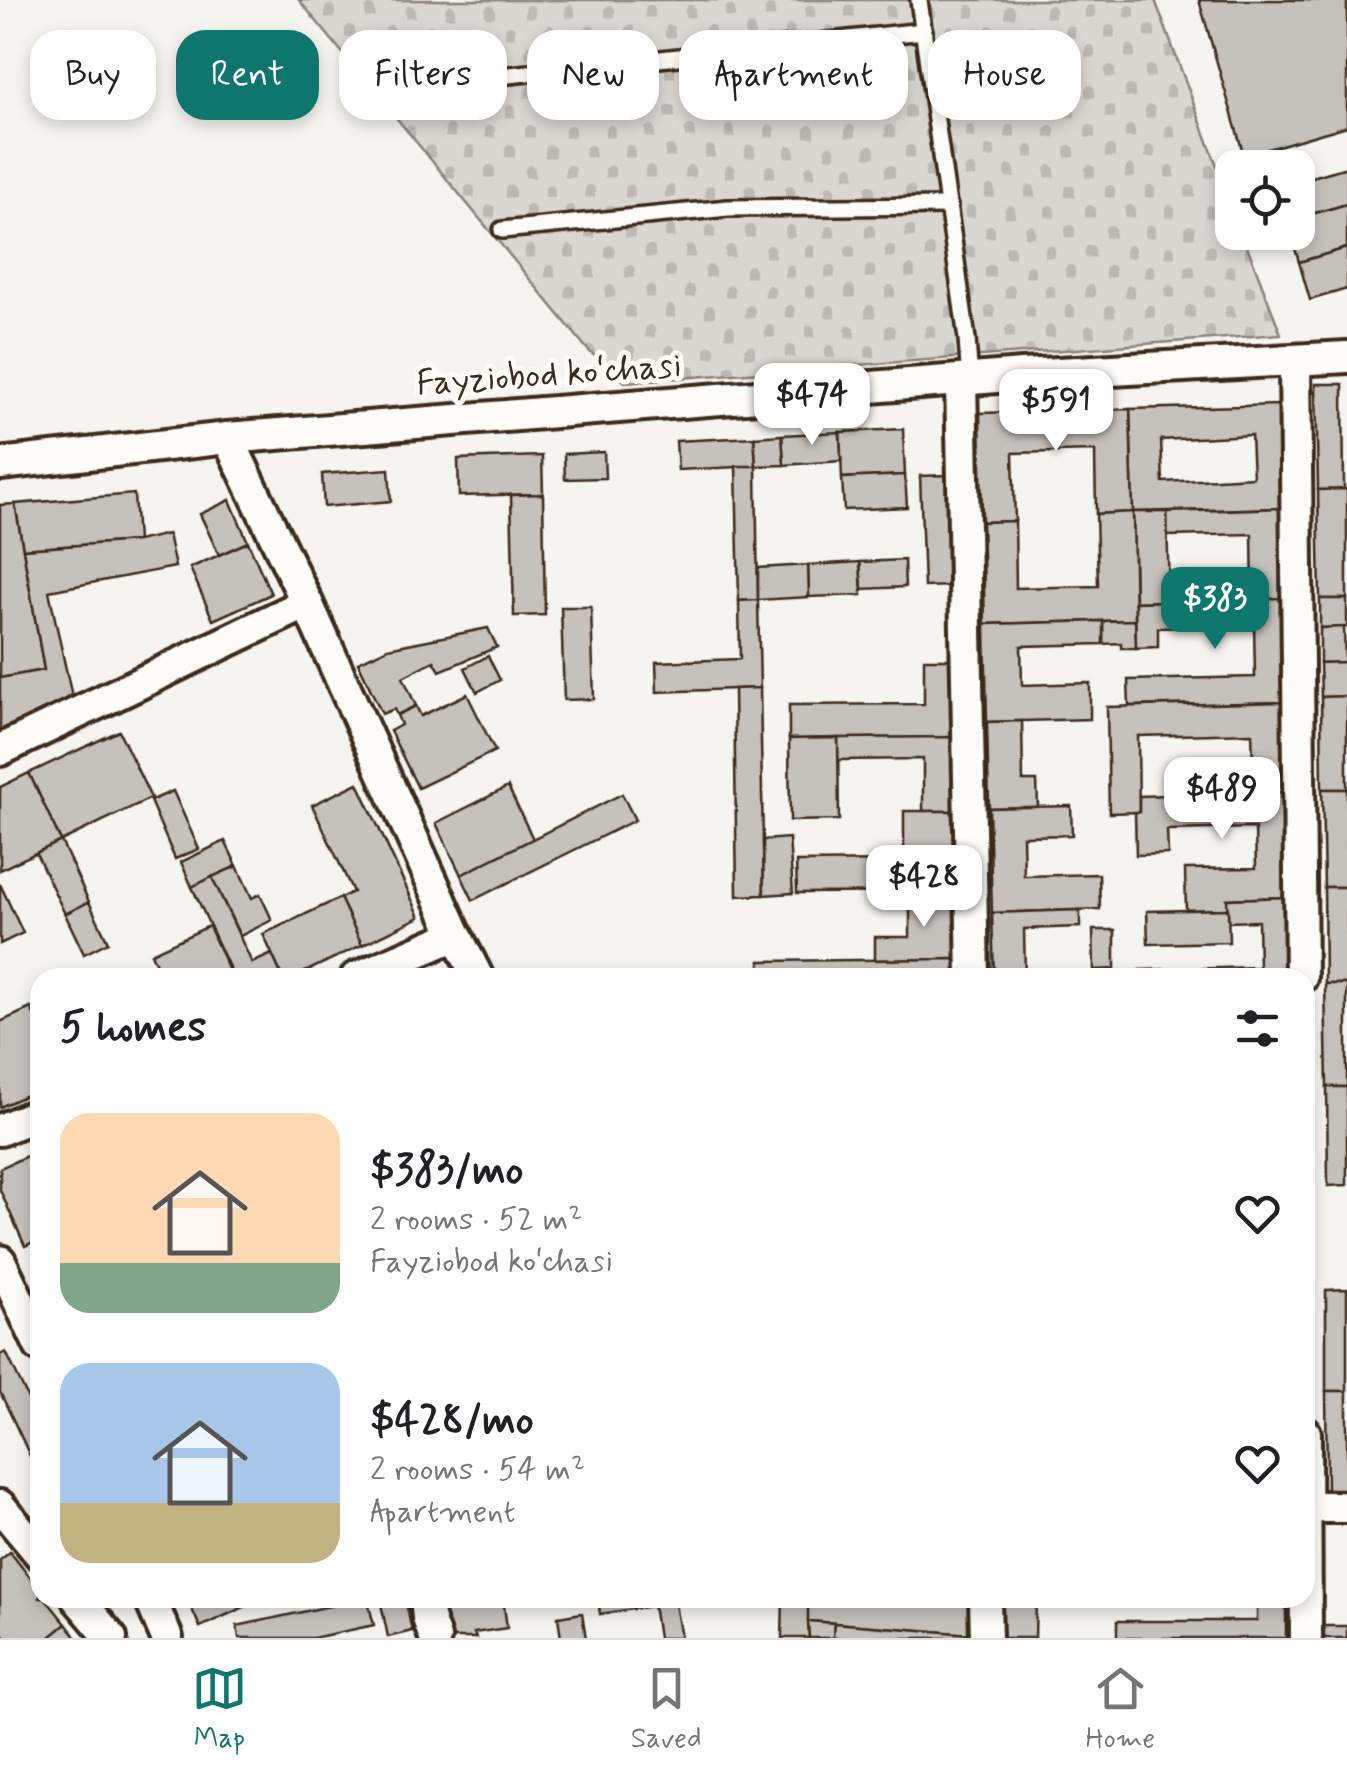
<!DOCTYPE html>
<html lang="en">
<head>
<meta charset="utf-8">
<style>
	:root { --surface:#fff; --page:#f2f2f2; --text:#202124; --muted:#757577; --line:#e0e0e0; --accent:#0f766e }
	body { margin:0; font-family:Mynerve,sans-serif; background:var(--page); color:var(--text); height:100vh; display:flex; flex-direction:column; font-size:38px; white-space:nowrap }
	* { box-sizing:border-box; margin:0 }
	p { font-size:32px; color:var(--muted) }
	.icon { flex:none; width:55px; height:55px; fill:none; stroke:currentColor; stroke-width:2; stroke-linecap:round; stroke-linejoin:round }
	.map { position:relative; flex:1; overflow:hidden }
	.panel { position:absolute; left:30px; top:968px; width:1285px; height:640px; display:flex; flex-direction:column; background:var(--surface); border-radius:30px; box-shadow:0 5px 15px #0003 }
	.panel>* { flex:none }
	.guide { position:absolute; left:30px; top:30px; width:1288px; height:90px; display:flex; gap:20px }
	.controls { position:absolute; left:1215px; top:150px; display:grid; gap:20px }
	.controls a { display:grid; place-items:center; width:100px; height:100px; border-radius:20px; background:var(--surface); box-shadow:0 5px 15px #0003; font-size:50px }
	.price { position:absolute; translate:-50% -85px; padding:0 22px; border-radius:20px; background:#fff; color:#222; font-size:32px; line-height:65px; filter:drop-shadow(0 2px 5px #0008) }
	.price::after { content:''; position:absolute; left:50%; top:60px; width:30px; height:22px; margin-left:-15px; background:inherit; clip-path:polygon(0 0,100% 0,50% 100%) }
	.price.current { background:var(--accent); color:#fff }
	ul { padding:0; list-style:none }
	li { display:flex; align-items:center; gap:30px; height:250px; padding:0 30px }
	li span { display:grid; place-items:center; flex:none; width:280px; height:200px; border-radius:30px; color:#555 }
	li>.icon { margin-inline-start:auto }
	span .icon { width:120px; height:120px; fill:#fffc; stroke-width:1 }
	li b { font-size:42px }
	h2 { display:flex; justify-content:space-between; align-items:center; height:120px; padding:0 30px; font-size:42px }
	.tag { padding:0 35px; border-radius:30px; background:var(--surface); box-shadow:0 5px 15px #0003; font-size:35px; line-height:90px }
	.tag.current { background:var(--accent); color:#fff }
	.tab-bar { display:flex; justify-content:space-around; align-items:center; height:140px; border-top:2px solid var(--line); background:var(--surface); font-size:28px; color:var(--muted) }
	.tab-bar a { display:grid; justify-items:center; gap:5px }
	.tab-bar .current { color:var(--accent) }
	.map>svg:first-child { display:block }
	.cemetery { fill:url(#cemetery-stones); stroke:#8a8077; stroke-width:2.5 }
	.building { fill:#c7c1bb; stroke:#3b2a1e; stroke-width:2.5; fill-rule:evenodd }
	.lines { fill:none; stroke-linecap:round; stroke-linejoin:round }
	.service-casing { stroke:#3b2a1e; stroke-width:22 }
	.minor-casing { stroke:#3b2a1e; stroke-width:38 }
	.service { stroke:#fdfcf7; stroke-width:15 }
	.minor { stroke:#fdfcf7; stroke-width:30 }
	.labels { text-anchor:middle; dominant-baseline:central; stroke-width:10; stroke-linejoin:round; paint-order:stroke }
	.street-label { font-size:35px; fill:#3b2a1e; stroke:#fdfcf7 }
</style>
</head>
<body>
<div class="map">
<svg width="1347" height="1638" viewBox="0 0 1347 1638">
	<defs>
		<pattern id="cemetery-stones" width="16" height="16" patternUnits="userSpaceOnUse" patternTransform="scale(2.5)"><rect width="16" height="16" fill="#dad6d0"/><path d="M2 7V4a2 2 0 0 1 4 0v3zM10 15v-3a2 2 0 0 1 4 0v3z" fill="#bcb8b2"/></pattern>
	</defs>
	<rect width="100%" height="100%" fill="#f5f4ee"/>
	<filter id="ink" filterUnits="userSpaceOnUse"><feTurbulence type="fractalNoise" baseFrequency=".01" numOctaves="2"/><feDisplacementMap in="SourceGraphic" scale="20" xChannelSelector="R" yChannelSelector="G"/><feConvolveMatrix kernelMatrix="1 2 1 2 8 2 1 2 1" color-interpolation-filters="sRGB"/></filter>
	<g filter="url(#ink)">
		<path class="cemetery" d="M299 0H1155L1232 206V232L1242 233 1281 334 625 382 589 351Z"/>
		<g class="building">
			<path d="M1199 0H1347V126L1244 156Z"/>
			<path d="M1347 167V204L1298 218V181Z"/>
			<path d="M1347 204V248L1299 262 1290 232H1298V218Z"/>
			<path d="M1347 248V289L1310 300 1299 262Z"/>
			<path d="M1316 384H1343L1344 490H1318Z"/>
			<path d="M1279 405 1282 508 1133 512 1130 409ZM1251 435 1253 477 1163 482 1161 440Z"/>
			<path d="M1130 409 1133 512 1096 514 1095 451 1013 453 1015 521 982 522 980 413Z"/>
			<path d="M903 429 905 475 842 478 840 432Z"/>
			<path d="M840 432 841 461 784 465 782 435Z"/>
			<path d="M782 435 784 465 756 466 754 437Z"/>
			<path d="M754 437 756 466 678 470 676 441Z"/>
			<path d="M604 452 605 478 565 479 564 454Z"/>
			<path d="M542 456 543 494 459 496 458 459Z"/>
			<path d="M736 466H756L758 600 739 601Z"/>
			<path d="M389 469 391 501 324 507 322 474Z"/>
			<path d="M905 475 907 507 844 510 842 478Z"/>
			<path d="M949 475 953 586 924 587 920 476Z"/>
			<path d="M1347 489V599H1320L1318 490Z"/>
			<path d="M134 494 137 541 23 549 15 504Z"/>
			<path d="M543 494 545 615 514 616 511 495Z"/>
			<path d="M230 500 248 542 219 555 200 514Z"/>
			<path d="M15 504 44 670 0 678V505Z"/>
			<path d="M1282 508 1284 598 1253 599 1252 534 1167 536V512Z"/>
			<path d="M1133 512H1167L1169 601 1135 602Z"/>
			<path d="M1133 512 1135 620 985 624 982 522 1015 521 1016 588 1098 586 1096 514Z"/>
			<path d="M168 534 175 567 49 591 72 697 0 730V678L44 670 23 549 137 541Z"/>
			<path d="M248 542 271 594 213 620 190 568Z"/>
			<path d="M904 560 905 587 862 589 860 562Z"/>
			<path d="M860 562 862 595 809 597 808 565Z"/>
			<path d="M808 565 809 597 758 600V568Z"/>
			<path d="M1284 598 1286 702 1129 706 1128 680 1255 677 1254 625 1158 628V647L1136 648 1135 602Z"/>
			<path d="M1320 599H1347V627L1320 628Z"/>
			<path d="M758 600 760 688 657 692 656 662 740 659 739 601Z"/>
			<path d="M561 607H591L594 699 564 700Z"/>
			<path d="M1135 620 1136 648H1121V643L1103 644V621Z"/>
			<path d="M1103 621V644L1021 646 1022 685 1090 683V719L987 722 985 624Z"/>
			<path d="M1344 627 1345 662 1320 663V628Z"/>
			<path d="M488 628 497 647 440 671 434 661 403 677 416 706 397 715 394 709 382 714 358 662 388 648Z"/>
			<path d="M488 656 500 680 477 692 465 668Z"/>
			<path d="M924 659H954L955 737 789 739V705L924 704Z"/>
			<path d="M1345 662H1347V696L1321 697 1320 663Z"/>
			<path d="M760 688 764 895 737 896 734 689Z"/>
			<path d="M467 694 495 751 418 788 390 731 401 725 397 715 416 706 421 716Z"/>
			<path d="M1347 696V789H1322L1321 697Z"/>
			<path d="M1286 702 1287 792 1254 793 1252 733 1138 736 1139 812 1109 813 1107 707Z"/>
			<path d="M1022 721 1023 781H1037L1038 807 989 808 987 722Z"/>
			<path d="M119 731 151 798 61 841 29 773Z"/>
			<path d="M955 737V811H923V759L838 760V738Z"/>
			<path d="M838 738 839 820 790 821 789 739Z"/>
			<path d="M29 773 61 841 0 870V787Z"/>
			<path d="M358 783 420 917 362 945 340 898 353 892 312 805Z"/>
			<path d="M508 787 533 839 461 875 436 823Z"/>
			<path d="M1322 789H1347V887H1324Z"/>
			<path d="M173 791 199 849 175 859 150 801Z"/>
			<path d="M1287 792 1290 897 1227 899 1228 909 1186 910 1185 869 1256 868 1255 828 1167 830 1168 854 1136 855 1135 812H1139V796Z"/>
			<path d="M622 794 635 820 473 900 461 875Z"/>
			<path d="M1071 806 1072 835 1023 836 1024 876 1099 874 1100 909 992 913 989 808Z"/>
			<path d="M904 811H955V892L797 893 796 862 904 861Z"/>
			<path d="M789 838 793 893 764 895 763 840Z"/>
			<path d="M61 841 89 902 65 914 36 853Z"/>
			<path d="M225 841 237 866 192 887 181 862Z"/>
			<path d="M237 866 252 898 260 894 272 920 240 936 212 877Z"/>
			<path d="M212 877 252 963 272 954 282 976 234 978 192 887Z"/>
			<path d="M0 884 23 933 0 944Z"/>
			<path d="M1324 887H1347V984H1325Z"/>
			<path d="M910 892H955L956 959 875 960V937H910Z"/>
			<path d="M1290 897 1292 978H1140V970L1259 967 1258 921 1228 922 1227 899Z"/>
			<path d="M340 898 362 945 292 978H283L263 934Z"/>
			<path d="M89 902 108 942 84 954 65 914Z"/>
			<path d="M1228 909 1229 942 1148 944 1147 911Z"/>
			<path d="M1080 910V927L1024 929 1025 978H994L992 913Z"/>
			<path d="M209 926 232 978H162L151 953Z"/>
			<path d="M1093 930H1115V969L1094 970Z"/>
			<path d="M956 959V978H760V961Z"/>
			<path d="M123 966 128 978H97Z"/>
			<path d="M1325 984H1347V1087H1327Z"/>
			<path d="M31 1008 40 1027V1089L0 1107V1022Z"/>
			<path d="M1327 1087H1347V1185L1328 1186Z"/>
			<path d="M40 1149V1180L29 1155Z"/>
			<path d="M29 1155 40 1180V1239L25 1246 0 1190V1168Z"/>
			<path d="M1347 1289V1391H1326V1290Z"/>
			<path d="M6 1352 40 1424V1456L32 1460 0 1392V1355Z"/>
			<path d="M1326 1391H1347V1489H1327Z"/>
			<path d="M10 1552 40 1590V1598H45L66 1624 49 1638H5L0 1631V1560Z"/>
			<path d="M187 1598H264L200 1627Z"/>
			<path d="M367 1598 374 1625 313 1638H239L237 1626Z"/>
			<path d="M385 1598H405L412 1631 388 1637 380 1599Z"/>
			<path d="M503 1598 507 1628 474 1633 476 1638H448L438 1607Z"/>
			<path d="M598 1598H652L653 1606 600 1614Z"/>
			<path d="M652 1598H674L681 1638H658Z"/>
			<path d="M674 1598H721L676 1605Z"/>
			<path d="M783 1598H808L809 1638H782Z"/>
			<path d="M808 1598H970L969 1634 808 1621Z"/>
			<path d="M1000 1598H1036L1035 1638H1000Z"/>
			<path d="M1257 1598H1286V1638H1117V1621H1257Z"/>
			<path d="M582 1613 586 1638H561L558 1617Z"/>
			<path d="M808 1621 834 1623 833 1638H809Z"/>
			<path d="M834 1623 969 1634V1638H833Z"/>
			<path d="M66 1624 77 1638H49Z"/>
			<rect x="1324" y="1626" width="23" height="12"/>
		</g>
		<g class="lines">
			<defs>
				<g id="service">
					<path d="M919 0 967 339 970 381"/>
					<path d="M434 83 924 31"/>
					<path d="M502 230 728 208 949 206"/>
				</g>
				<g id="minor">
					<path d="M1295 361 1301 978"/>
					<path d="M961 380 973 978"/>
					<path d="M0 464 228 438 1022 375 1347 357"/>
					<path d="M307 603 456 935 478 978"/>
					<path d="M0 750 307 603 228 438"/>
					<path d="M356 978 456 935"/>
					<path d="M0 1130 40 1113"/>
					<path d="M0 1261 40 1346"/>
					<path d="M1305 1433 1306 1638"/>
					<path d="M0 1506 40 1554"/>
					<path d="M1305 1507H1347"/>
					<path d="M77 1598 111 1638"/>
					<path d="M150 1598 167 1638"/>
					<path d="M426 1598 428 1618 435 1638"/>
					<path d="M985 1598 986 1638"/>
				</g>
			</defs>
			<use href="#service" class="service-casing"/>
			<use href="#minor" class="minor-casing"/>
			<use href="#service" class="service"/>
			<use href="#minor" class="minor"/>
		</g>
	</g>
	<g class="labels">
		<g class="street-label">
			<text transform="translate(549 375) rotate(-4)">Fayziobod koʻchasi</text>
		</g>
	</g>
</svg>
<div class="controls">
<a><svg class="icon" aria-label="locate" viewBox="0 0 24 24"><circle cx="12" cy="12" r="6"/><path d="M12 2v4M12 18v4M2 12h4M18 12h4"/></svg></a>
</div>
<b class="price" style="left:812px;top:448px">$474</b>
<b class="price" style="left:1056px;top:454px">$591</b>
<b class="price current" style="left:1215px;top:652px">$383</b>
<b class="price" style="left:1222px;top:842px">$489</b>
<b class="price" style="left:924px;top:930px">$428</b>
<div class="guide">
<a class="tag">Buy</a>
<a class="tag current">Rent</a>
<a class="tag">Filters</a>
<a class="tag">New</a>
<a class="tag">Apartment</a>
<a class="tag">House</a>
</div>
<section class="panel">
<h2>5 homes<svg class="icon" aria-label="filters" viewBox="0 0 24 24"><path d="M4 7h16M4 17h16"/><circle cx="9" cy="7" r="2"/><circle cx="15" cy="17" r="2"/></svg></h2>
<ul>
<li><span style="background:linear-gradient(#ffd9b3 75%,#7fa58c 0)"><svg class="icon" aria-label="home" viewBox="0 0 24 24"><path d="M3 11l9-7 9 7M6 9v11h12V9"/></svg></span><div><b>$383/mo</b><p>2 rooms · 52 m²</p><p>Fayziobod koʻchasi</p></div><svg class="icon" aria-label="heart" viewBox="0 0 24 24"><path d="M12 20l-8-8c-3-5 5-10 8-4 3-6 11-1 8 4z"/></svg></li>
<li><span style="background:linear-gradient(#a9c7e8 70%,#c2b280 0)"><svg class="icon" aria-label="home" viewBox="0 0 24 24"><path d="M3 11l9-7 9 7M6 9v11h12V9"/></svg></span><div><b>$428/mo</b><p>2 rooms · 54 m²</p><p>Apartment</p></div><svg class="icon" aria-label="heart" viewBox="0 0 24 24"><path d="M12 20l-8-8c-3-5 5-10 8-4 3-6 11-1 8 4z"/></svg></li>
</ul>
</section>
</div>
<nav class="tab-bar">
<a class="current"><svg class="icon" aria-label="map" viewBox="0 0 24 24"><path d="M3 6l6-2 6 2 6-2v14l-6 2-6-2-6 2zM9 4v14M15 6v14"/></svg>Map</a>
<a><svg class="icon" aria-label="saved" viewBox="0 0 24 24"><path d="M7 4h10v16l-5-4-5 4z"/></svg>Saved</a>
<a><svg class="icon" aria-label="home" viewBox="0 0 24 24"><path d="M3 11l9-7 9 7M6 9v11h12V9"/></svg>Home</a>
</nav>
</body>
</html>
